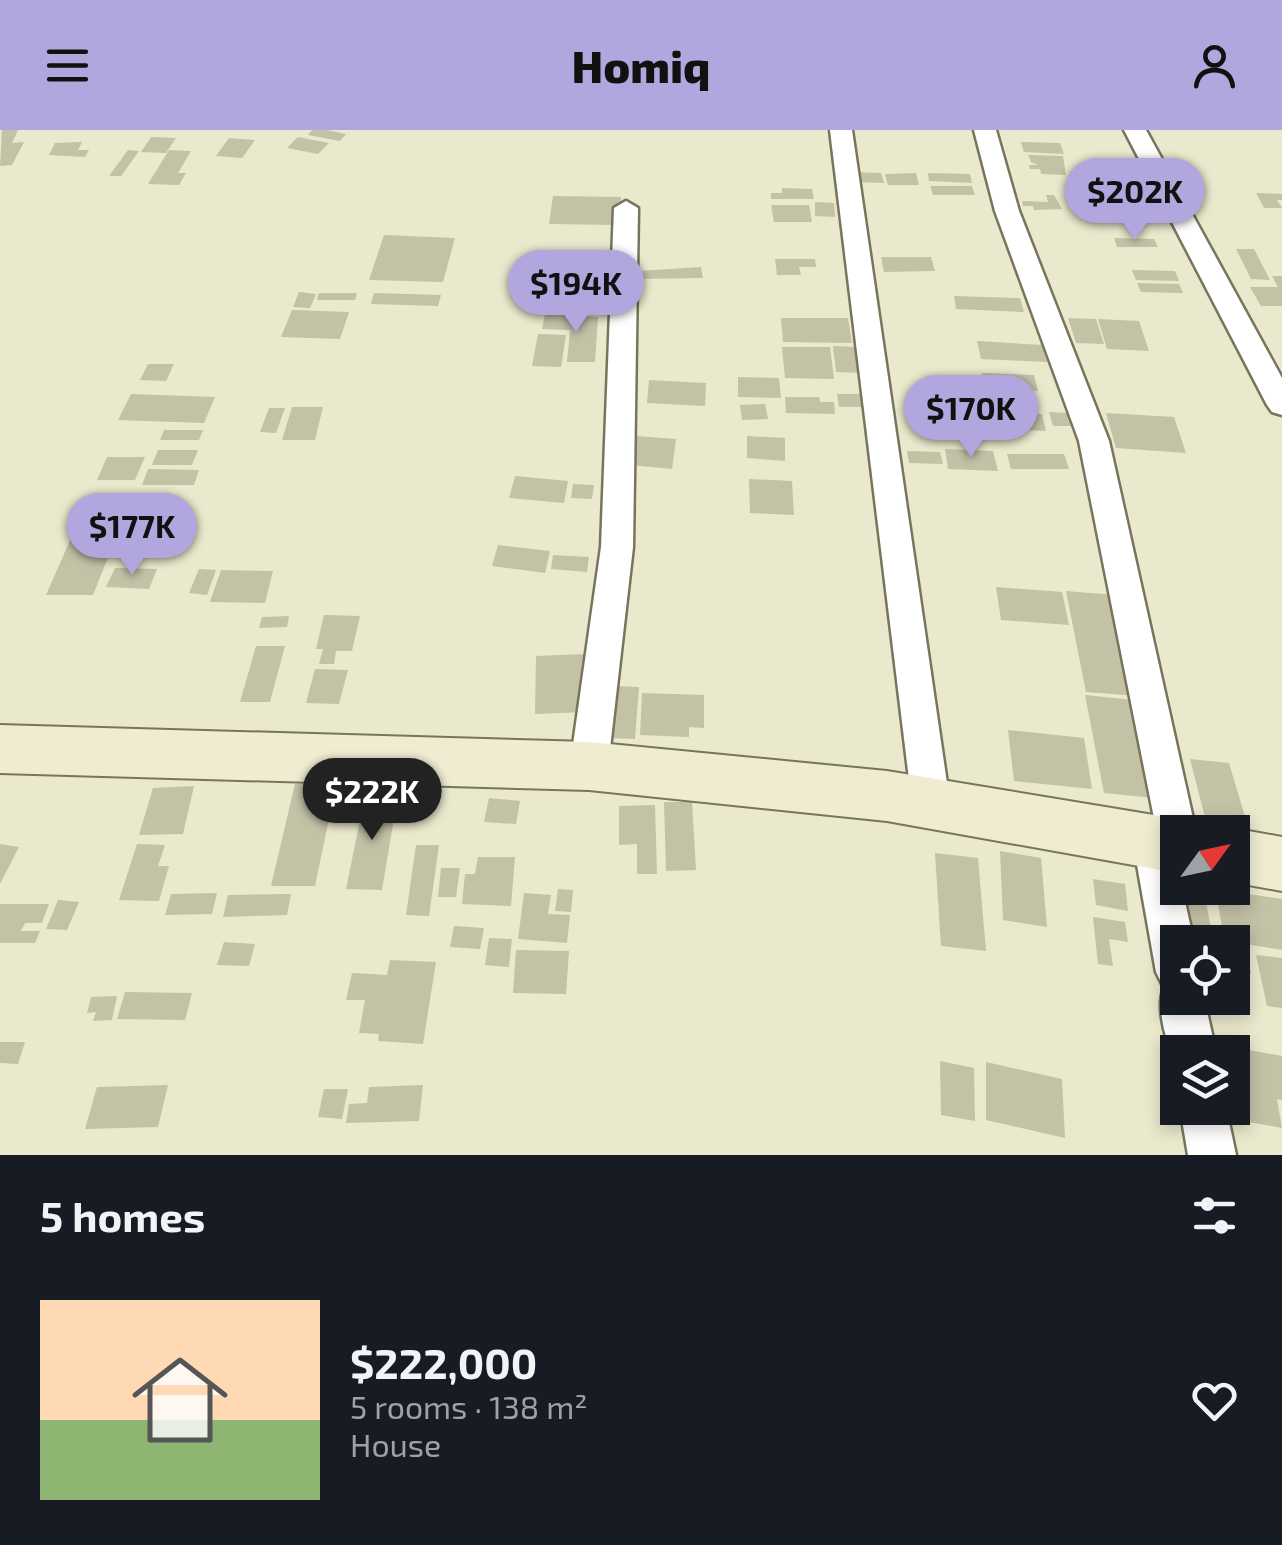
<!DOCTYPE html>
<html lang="en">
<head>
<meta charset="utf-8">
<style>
	:root { --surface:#171b24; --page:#20242c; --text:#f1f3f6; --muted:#9ea1a6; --accent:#b2a6de }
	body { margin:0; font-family:"Exo 2",sans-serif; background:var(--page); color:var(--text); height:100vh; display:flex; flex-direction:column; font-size:38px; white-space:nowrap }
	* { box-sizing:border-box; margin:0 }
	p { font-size:32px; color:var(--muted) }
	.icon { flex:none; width:55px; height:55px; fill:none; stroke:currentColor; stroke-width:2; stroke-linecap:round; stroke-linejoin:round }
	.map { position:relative; height:1025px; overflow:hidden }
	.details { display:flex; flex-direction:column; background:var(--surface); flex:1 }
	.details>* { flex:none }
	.needle { width:65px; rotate:57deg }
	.fabs { position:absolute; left:1160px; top:685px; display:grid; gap:20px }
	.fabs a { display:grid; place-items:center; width:90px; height:90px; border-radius:0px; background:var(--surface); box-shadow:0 5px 15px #0003; font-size:50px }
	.price { position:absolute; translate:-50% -85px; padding:0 22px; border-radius:35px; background:var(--accent); color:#111; font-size:32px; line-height:65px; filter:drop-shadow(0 2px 5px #0008) }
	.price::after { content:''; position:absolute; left:50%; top:60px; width:30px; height:22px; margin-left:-15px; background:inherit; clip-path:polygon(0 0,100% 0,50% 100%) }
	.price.on { background:#222; color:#fff }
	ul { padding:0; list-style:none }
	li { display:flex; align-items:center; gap:30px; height:250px; padding:0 40px }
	li span { display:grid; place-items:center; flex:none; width:280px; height:200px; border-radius:0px; color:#555 }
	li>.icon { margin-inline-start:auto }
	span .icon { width:120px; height:120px; fill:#fffc; stroke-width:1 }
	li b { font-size:42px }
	h2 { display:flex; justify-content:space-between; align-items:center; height:120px; padding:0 40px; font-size:42px }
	header { display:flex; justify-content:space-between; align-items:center; height:130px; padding:0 40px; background:var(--accent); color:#111; font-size:45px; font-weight:800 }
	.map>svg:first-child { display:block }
	.building { fill:#c3c1a6 }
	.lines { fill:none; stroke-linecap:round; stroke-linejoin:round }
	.street-casing { stroke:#77765d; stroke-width:5 }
	.secondary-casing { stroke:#77765d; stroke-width:4 }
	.street { fill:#fff; fill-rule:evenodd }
	.secondary { fill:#efecd2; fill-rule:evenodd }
</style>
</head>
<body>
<header><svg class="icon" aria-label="menu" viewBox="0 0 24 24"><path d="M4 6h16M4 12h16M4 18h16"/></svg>Homiq<svg class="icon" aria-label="person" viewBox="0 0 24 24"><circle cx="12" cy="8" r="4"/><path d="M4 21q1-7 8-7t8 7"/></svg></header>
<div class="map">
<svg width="1282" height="1025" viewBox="0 0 1282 1025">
	<rect width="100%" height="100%" fill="#eae9cd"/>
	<g class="building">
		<path d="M2 0H18L12 13 24 12 12 35 0 36Z"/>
		<path d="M312 0H327L346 4 340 11 308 5Z"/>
		<path d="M151 7 176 8 166 23 141 22Z"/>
		<path d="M298 7 329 13 318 24 287 18Z"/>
		<path d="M229 8 255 10 242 28 216 26Z"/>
		<path d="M82 12 78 20H89L85 27 49 25 55 13Z"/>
		<path d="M1021 12 1060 13 1064 24 1024 22Z"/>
		<path d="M128 20 139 21 121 46H109Z"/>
		<path d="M169 20 191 21 178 43H186L179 55 148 54Z"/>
		<path d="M1028 25 1063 26 1066 45 1041 44 1040 39H1030L1029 35H1038L1031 32Z"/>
		<path d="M853 42 881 43 884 53 855 52Z"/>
		<path d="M916 43 919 55H888L885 44Z"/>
		<path d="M928 43 970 44 972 53 929 51Z"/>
		<path d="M930 56H972L975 65H933Z"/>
		<path d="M1093 56 1122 64 1117 76 1088 68Z"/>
		<path d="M782 58 812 59 814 69H771V63H782Z"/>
		<path d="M1256 63 1282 64V70H1277L1282 78H1264Z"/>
		<path d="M1046 65H1054L1062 79 1034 80 1033 76H1023L1022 71 1048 72Z"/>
		<path d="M553 66 621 67 620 95 549 94Z"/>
		<path d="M815 72 834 73 835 87 815 86Z"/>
		<path d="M771 75H809L812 92H774Z"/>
		<path d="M384 105 455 108 443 152 369 150Z"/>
		<path d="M1114 108 1154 109 1158 117H1117Z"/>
		<path d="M1236 119H1254L1270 150 1251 149Z"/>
		<path d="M881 127H931L935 141 884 142Z"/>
		<path d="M775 129H815L816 137H799L801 145H777Z"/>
		<path d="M701 137 703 148 639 149V141Z"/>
		<path d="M1132 140 1175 141 1179 151 1136 150Z"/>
		<path d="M1272 146H1282V176H1261L1250 157H1278Z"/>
		<path d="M1137 153 1179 154 1183 163 1141 162Z"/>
		<path d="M299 162 316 164 310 178 293 177Z"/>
		<path d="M319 163H357L355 170H317Z"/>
		<path d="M374 163 441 165 438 176 371 174Z"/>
		<path d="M954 166 1020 168 1024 182 956 179Z"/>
		<path d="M292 180 349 182 340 209 281 207Z"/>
		<path d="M545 184 598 187 595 232H567L570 200 542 199Z"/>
		<path d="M781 188H848L852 213 783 212Z"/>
		<path d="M1068 188 1096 189 1104 214 1076 213Z"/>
		<path d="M1098 189 1139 191 1149 221 1107 219Z"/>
		<path d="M538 204 566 205 561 237 532 236Z"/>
		<path d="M977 211 1042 215 1047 232 981 229Z"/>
		<path d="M833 216 857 217 861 243 836 242Z"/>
		<path d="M782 217H830L834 249 785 248Z"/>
		<path d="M148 234H174L166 251 140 250Z"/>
		<path d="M982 243 1034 245 1038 261 985 258Z"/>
		<path d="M738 247 779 248 781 268 738 267Z"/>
		<path d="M649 250 706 253 705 276 647 273Z"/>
		<path d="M131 264 215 267 204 293 118 290Z"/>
		<path d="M837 264H863L865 277H839Z"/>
		<path d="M785 267H819L820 272H834L835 284 786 283Z"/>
		<path d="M765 274 768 289 742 290 740 275Z"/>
		<path d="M292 277H323L315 310H282Z"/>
		<path d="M269 278H285L276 303 260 302Z"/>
		<path d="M993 281 1042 284 1046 301 997 299Z"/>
		<path d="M1049 282 1069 283 1073 296H1053Z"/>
		<path d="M1106 283 1174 287 1186 323 1116 318Z"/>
		<path d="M164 300H203L199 310H160Z"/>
		<path d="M636 306 676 309 672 339 631 335Z"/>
		<path d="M747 306 785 308V331L747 328Z"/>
		<path d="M945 319 993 321 998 341 948 339Z"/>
		<path d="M158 320H198L192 335H152Z"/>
		<path d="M907 321 940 322 943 334 909 333Z"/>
		<path d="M1007 324H1064L1069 339H1011Z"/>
		<path d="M107 327H145L135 350H97Z"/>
		<path d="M148 339 199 340 194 355H142Z"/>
		<path d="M515 346 568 351 564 373 509 368Z"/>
		<path d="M749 349 792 351 794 385 750 383Z"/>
		<path d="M573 354 594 355 592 369 571 368Z"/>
		<path d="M138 376 191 377 186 392H132Z"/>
		<path d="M79 390H123L93 465H46Z"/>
		<path d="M132 397 168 398 156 428 118 427Z"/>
		<path d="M498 415 550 421 545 443 492 436Z"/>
		<path d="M553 425 589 427 587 442 551 439Z"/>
		<path d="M115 438 157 439 149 459 106 457Z"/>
		<path d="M199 439 216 440 207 465 189 463Z"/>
		<path d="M221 440 273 441 265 473 210 472Z"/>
		<path d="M996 457 1062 462 1069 495 1001 490Z"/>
		<path d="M1066 461 1115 465 1139 566 1086 562Z"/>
		<path d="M324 485 360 486 352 521H336L334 534H319L323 519H316Z"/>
		<path d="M289 486 287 497 259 498 262 487Z"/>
		<path d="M256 516H285L270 572H240Z"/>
		<path d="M586 524 587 582 535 584 536 526Z"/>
		<path d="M315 539 348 540 339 574 306 573Z"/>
		<path d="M614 556 639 557 635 609 609 608Z"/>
		<path d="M642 563 704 565V598L689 597V607L640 605Z"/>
		<path d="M1085 565 1143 571 1164 669 1104 663Z"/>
		<path d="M1008 600 1084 608 1092 659 1014 651Z"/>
		<path d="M1190 629 1229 633 1246 690 1205 687Z"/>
		<path d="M295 654 336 655 315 756H271Z"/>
		<path d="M194 656 183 704 139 705 153 658Z"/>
		<path d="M366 661 390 662 388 676H396L382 760 346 759Z"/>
		<path d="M489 668 520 671 516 694 484 692Z"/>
		<path d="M664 672H692L696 740 666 741Z"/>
		<path d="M655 675 657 744H637V714L619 715V676Z"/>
		<path d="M0 714 19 717 0 754Z"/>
		<path d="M137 714 165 715 158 736H169L159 771 119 770Z"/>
		<path d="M416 715H439L429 786 406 785Z"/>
		<path d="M1000 721 1041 728 1047 797 1003 790Z"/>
		<path d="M935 723 978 728 986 821 941 816Z"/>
		<path d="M478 727H515L511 776 462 774 465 744H475Z"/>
		<path d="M441 738H460L456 767H438Z"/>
		<path d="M1093 749 1125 754 1128 781 1096 775Z"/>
		<path d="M1175 758 1204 759 1211 800 1180 795Z"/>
		<path d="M558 759 573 760 571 782 555 781Z"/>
		<path d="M1215 759 1282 769V820L1246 814 1251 844 1232 841V812H1225Z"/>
		<path d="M217 763 212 784 165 785 171 764Z"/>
		<path d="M524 763 551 765 548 784 570 785 567 813 518 809Z"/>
		<path d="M291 764 287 785 223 787 228 765Z"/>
		<path d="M58 770 79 772 67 800 46 799Z"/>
		<path d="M0 774H49L42 793H25L21 801H40L35 813H0Z"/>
		<path d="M1093 787 1125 792 1128 812 1109 809 1113 836 1098 834Z"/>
		<path d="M454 796 484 798 480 819 450 817Z"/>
		<path d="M489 808 512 809 509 837 485 835Z"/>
		<path d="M224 812 255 814 249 836 217 835Z"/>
		<path d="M516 820 569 821 566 864 513 863Z"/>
		<path d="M1256 825 1282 828V878L1267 876Z"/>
		<path d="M390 830 436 832 423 914 378 911 379 904 359 903 365 870H346L352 843 387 845Z"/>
		<path d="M125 862 192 863 185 890 117 889Z"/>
		<path d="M117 866 112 890 93 891 96 882 87 883 91 867Z"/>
		<path d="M0 912H25L18 934 0 933Z"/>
		<path d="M1233 917 1282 926V970L1277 969 1282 998 1216 986 1215 978H1232V962L1241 964Z"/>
		<path d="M940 931 974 938 975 991 941 985Z"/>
		<path d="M986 932 1062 949 1065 1008 986 990Z"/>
		<path d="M168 955 158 997 85 999 97 957Z"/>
		<path d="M423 955 419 991 346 993 349 974 367 973 369 957Z"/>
		<path d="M324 959H348L342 989 318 987Z"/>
	</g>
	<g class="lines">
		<defs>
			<g id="street">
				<path d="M830 0H852L950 674 945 687 931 693 917 687 912 674Z"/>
				<path d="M974 0H996L1019 81 1109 311 1196 702H1178V758H1182L1194 812H1178V868H1204L1216 922H1178V938C1168 918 1155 879 1164 858L1156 842 1133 712 1139 698 1155 693 1079 311 995 81Z"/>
				<path d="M1124 0H1146L1282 248V285L1272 282 1267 275Z"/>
				<path d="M626 71 638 78 633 417 608 636 602 649 589 654 576 649 570 636 601 417 614 78Z"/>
				<path d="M1180 978H1226L1236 1025H1188Z"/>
			</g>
			<g id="secondary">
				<path d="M0 595 589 612 887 641 1178 689 1197 697 1199 702H1178V743L887 691 589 660 0 643Z"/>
				<path d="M1232 698 1282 707V761L1232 752V702H1221Z"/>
			</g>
		</defs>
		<use href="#street" class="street-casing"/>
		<use href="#secondary" class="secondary-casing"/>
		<use href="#street" class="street"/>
		<use href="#secondary" class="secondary"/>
	</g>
</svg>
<div class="fabs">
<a><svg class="needle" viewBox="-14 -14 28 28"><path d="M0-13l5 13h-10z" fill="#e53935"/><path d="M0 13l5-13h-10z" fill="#9ea1a6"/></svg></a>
<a><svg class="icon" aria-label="locate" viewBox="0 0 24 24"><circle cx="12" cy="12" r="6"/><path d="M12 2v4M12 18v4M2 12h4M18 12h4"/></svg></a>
<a><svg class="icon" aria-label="layers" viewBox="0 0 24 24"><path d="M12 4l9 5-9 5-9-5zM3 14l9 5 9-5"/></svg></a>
</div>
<b class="price" style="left:1135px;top:113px">$202K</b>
<b class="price" style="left:576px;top:205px">$194K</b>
<b class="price" style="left:971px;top:330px">$170K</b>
<b class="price" style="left:132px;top:448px">$177K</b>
<b class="price on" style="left:372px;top:713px">$222K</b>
</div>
<section class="details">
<h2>5 homes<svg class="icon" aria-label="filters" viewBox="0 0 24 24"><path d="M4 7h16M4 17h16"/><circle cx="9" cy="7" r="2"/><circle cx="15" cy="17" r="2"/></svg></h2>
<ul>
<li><span style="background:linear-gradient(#ffd9b3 60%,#8fb573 0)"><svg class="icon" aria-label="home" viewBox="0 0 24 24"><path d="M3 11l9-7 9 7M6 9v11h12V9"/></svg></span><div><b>$222,000</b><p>5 rooms · 138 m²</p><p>House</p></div><svg class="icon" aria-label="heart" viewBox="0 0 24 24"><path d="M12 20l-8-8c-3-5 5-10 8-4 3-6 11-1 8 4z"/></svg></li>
</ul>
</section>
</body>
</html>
